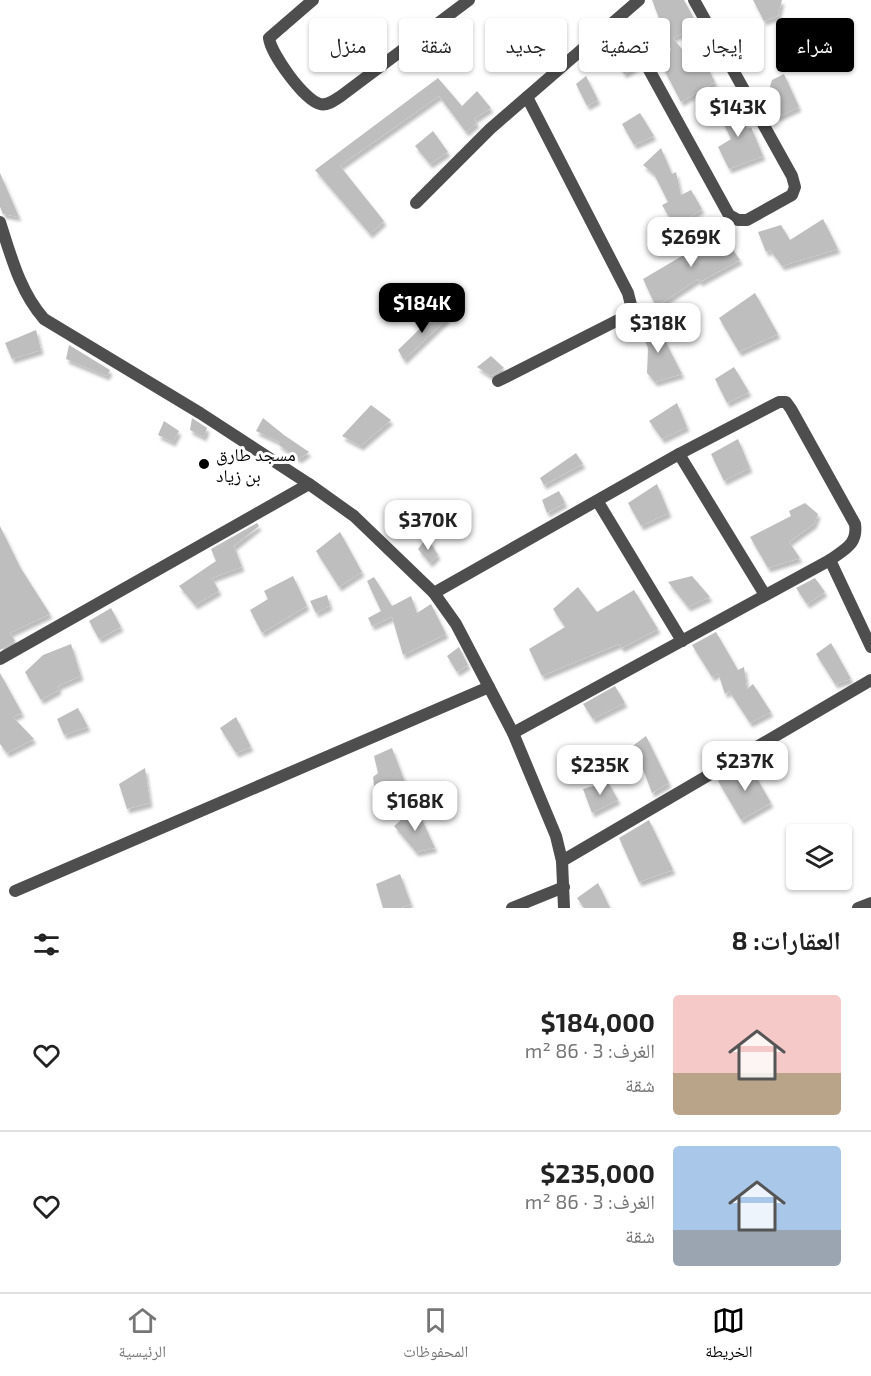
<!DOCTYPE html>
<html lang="ar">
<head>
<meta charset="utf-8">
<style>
	:root { --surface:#fff; --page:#f2f2f2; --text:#222; --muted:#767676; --line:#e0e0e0; --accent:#000 }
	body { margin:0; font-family:"Exo 2","Noto Naskh Arabic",sans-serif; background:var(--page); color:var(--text); direction:rtl; height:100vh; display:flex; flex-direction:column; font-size:22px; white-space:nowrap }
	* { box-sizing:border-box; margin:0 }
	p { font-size:20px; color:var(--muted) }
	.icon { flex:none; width:33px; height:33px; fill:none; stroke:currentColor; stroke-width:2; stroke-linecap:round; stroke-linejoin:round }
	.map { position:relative; height:908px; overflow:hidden; direction:ltr }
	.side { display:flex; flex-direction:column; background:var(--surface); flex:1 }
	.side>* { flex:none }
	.guide { position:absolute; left:18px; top:18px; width:836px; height:54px; direction:rtl; display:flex; gap:12px }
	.controls { position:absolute; left:786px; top:824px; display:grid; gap:12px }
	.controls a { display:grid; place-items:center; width:66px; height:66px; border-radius:6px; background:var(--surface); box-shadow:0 2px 4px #0004; font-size:30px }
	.price { position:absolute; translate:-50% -51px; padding:0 14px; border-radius:12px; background:#fff; color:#222; font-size:20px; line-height:39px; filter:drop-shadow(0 2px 3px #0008) }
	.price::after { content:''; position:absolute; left:50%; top:36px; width:18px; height:14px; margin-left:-9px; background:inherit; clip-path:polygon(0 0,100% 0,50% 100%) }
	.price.selected { background:var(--accent); color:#fff }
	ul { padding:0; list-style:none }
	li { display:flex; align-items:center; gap:18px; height:150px; padding:0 30px }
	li+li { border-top:2px solid var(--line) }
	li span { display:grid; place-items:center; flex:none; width:168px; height:120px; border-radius:6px; color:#555 }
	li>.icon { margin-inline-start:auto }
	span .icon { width:72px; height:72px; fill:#fffc; stroke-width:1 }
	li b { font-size:26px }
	h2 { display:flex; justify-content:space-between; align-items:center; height:72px; padding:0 30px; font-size:26px }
	.tag { padding:0 21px; border-radius:6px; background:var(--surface); box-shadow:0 2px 4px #0004; font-size:21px; line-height:54px }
	.tag.selected { background:var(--accent); color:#fff }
	.dock { display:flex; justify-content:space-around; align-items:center; height:84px; border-top:2px solid var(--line); background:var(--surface); font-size:16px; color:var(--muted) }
	.dock a { display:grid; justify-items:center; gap:3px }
	.dock .selected { color:var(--accent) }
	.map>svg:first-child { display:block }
	.building { fill:#bebebe; filter:url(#shadow) }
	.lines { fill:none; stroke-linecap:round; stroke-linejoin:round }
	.street { stroke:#4e4e4e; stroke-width:12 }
	.poi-dot { fill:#000; stroke:#fff; stroke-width:2 }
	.labels { text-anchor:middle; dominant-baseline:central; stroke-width:6; stroke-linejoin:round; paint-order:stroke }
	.poi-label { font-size:18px; fill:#000; stroke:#fff; text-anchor:start }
</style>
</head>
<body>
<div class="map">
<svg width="871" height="908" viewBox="0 0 871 908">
	<defs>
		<filter id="shadow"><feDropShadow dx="2.5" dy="4.5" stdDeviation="1.5" flood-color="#0004"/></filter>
	</defs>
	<rect width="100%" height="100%" fill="#fff"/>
	<g class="building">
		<path d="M652 0H684L698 26 673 38 694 64 703 59 715 82 681 102 658 58 671 50Z"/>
		<path d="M753 0H782L778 16 764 21Z"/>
		<path d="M617 30 637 66 624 74 606 40Z"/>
		<path d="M784 74 799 107 778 117 767 96 772 80Z"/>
		<path d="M586 76 598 100 587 106 576 84Z"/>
		<path d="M438 78 462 106 477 91 491 108 474 119 477 123 466 132 439 96 340 166 384 221 370 234 315 170Z"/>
		<path d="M738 99 747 129 751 127 763 156 729 169 718 147 731 139 718 112Z"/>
		<path d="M640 113 654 136 634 145 622 124Z"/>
		<path d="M433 131 448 152 430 164 415 146Z"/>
		<path d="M661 148 672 174 676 172 681 195 691 190 702 209 675 227 662 205 668 202 654 174 643 165Z"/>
		<path d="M0 173 19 217 3 214 0 207Z"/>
		<path d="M823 219 838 249 782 266 770 250 766 252 758 232 781 225 790 240Z"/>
		<path d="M719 230 740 260 700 282 698 279 656 307 643 279 682 256Z"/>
		<path d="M755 293 778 334 739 352 719 318Z"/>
		<path d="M439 310 448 318 404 360 398 350Z"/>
		<path d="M654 319 682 374 655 382 647 373 648 348 639 324Z"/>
		<path d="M36 330 41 350 12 359 5 343Z"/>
		<path d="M69 345 110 370 107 376 66 359Z"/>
		<path d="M491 356 504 368 491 376 477 367Z"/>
		<path d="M734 367 749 392 727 403 715 379Z"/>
		<path d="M677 403 687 427 662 439 649 421Z"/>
		<path d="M371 405 391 420 361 446 342 436Z"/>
		<path d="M192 418 207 428 204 437 190 430Z"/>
		<path d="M263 418 284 435 309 452 299 459 278 444 280 442 256 431Z"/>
		<path d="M164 421 179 431 173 442 158 435Z"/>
		<path d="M738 439 750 468 724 481 711 454Z"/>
		<path d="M576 453 583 464 544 485 540 478Z"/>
		<path d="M657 484 669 513 641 526 628 503Z"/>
		<path d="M559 491 565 503 547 513 542 500Z"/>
		<path d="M805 503 818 514 814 524 789 542 800 558 768 568 750 537 791 516 789 511Z"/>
		<path d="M257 523 259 526 234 546 242 567 212 578 219 591 195 605 179 586 216 561 211 549Z"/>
		<path d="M0 526 20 567 50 614 10 633 15 641 0 650Z"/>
		<path d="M340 532 362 572 339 587 316 551Z"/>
		<path d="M427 537 438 555 430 563 418 549Z"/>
		<path d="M293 576 307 606 262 633 250 610 268 599 264 591Z"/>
		<path d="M692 576 710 597 688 607 668 582Z"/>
		<path d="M374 577 392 606 411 596 417 613 431 604 446 634 403 655 392 617 372 626 368 618 381 611 367 581Z"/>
		<path d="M815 578 825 592 807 604 796 588Z"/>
		<path d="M578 587 597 612 634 590 658 629 622 648 619 644 542 676 529 649 565 627 553 609Z"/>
		<path d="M327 595 330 606 316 613 310 601Z"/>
		<path d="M111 608 121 627 99 639 89 621Z"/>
		<path d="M716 632 738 670 744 667 747 689 753 684 771 712 750 723 729 691 725 694 718 673 712 677 692 645Z"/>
		<path d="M831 643 851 679 835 684 816 654Z"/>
		<path d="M71 644 81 676 58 686 59 690 41 700 25 672 43 655Z"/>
		<path d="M459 647 468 665 457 672 447 656Z"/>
		<path d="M0 673 22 713 13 717 34 739 7 753 0 744Z"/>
		<path d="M615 686 625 703 593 719 583 704Z"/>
		<path d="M78 708 88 727 64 735 57 719Z"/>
		<path d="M236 717 251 747 236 753 220 728Z"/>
		<path d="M646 736 669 783 652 793 643 769 627 750Z"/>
		<path d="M392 748 406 785 375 792 373 777 378 773 374 756Z"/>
		<path d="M749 764 771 803 741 820 718 781Z"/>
		<path d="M145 768 150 803 127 809 119 784Z"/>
		<path d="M608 782 618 800 592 813 583 789Z"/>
		<path d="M416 807 435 848 416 852 394 826Z"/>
		<path d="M649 820 673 870 639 882 619 838Z"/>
		<path d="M400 874 411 904 401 908H383L376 884Z"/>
		<path d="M598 883 610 908H584L577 898Z"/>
	</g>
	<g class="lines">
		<g class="street">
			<path d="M313 0 269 38C271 54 304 100 320 104 327 106 335 100 341 96L469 0"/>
			<path d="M620 17 729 215 738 220H747L792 195 795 187 792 176 694 0"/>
			<path d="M416 203 490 129 639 0"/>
			<path d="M0 222C11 256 20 292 44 319L200 413 309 484 354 516 434 593 456 624 513 733 556 836 562 861 564 908"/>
			<path d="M498 381 628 315 631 305 628 293 527 97"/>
			<path d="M679 454 765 595"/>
			<path d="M598 502 682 641"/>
			<path d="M830 560 871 647"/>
			<path d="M434 593 679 454 779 402H786L791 409 855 524C858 544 845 549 830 560L513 733"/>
			<path d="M0 659 309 484"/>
			<path d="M562 861 871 680"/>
			<path d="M15 891 489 687"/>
			<path d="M512 908 564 887"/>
			<path d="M858 908 871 903"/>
		</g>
	</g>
	<circle class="poi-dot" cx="204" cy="464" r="6"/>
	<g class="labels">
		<g class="poi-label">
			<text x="216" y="454">مسجد طارق<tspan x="216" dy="21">بن زياد</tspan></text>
		</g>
	</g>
</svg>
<div class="controls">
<a><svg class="icon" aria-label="layers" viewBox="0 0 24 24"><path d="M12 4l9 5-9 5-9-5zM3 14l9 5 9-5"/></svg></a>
</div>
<b class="price" style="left:738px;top:138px">$143K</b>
<b class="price" style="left:691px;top:268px">$269K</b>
<b class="price selected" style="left:422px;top:334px">$184K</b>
<b class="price" style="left:658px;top:354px">$318K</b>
<b class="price" style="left:428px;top:551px">$370K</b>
<b class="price" style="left:745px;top:792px">$237K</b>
<b class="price" style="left:600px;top:796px">$235K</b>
<b class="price" style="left:415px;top:832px">$168K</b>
<div class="guide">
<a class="tag selected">شراء</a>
<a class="tag">إيجار</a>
<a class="tag">تصفية</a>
<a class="tag">جديد</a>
<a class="tag">شقة</a>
<a class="tag">منزل</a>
</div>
</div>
<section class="side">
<h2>العقارات: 8<svg class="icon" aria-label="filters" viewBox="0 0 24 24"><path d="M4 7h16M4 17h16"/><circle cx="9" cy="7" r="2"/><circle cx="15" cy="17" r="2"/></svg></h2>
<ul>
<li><span style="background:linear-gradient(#f6c9c9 65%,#b9a48a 0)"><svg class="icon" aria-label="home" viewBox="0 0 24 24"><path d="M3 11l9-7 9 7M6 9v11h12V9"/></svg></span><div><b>$184,000</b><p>الغرف: 3 · 86 m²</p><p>شقة</p></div><svg class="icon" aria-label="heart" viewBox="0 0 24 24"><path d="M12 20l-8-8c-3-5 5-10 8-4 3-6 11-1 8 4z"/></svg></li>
<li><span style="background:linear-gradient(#a9c7e8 70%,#9aa5b1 0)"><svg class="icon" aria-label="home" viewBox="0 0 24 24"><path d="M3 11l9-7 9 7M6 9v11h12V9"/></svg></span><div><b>$235,000</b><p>الغرف: 3 · 86 m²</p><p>شقة</p></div><svg class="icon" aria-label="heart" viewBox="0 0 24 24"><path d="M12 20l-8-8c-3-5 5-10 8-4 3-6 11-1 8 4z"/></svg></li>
</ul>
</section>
<nav class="dock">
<a class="selected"><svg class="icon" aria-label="map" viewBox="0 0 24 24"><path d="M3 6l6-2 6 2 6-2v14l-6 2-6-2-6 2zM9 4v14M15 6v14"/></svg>الخريطة</a>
<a><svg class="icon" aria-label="saved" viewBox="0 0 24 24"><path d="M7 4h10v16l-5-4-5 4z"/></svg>المحفوظات</a>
<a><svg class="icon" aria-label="home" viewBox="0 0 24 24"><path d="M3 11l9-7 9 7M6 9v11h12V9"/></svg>الرئيسية</a>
</nav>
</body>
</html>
